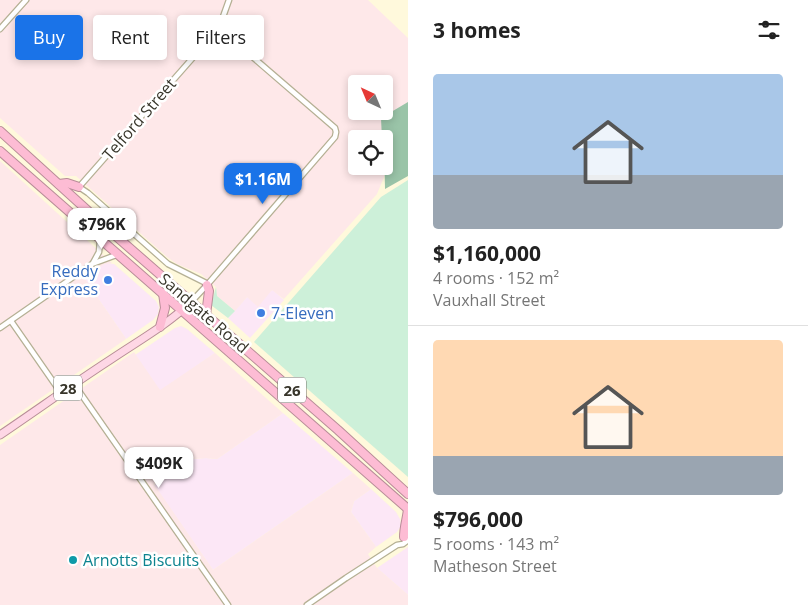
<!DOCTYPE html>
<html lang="en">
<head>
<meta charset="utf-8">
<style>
	:root { --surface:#fff; --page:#f6f6f6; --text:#222; --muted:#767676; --line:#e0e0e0; --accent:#1a73e8 }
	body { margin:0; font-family:"Open Sans",sans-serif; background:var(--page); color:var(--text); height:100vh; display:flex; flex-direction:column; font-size:19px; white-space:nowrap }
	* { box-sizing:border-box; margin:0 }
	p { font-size:16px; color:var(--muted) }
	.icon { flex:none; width:28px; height:28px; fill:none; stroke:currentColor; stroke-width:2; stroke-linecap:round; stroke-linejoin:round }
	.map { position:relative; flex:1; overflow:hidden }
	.drawer { display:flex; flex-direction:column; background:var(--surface); width:400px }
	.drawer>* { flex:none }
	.guide { position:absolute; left:15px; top:15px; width:318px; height:45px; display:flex; gap:10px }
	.needle { width:32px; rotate:316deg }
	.buttons { position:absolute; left:348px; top:75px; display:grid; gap:10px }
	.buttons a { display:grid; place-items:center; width:45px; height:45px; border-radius:5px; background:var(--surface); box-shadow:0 2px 8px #0003; font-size:25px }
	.price { position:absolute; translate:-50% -42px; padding:0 11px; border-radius:10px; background:#fff; color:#222; font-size:16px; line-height:32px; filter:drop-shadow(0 1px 2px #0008) }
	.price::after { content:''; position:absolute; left:50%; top:30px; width:15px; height:11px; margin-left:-8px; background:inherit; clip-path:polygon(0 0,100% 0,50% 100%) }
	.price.active { background:var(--accent); color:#fff }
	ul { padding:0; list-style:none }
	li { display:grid; align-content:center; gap:10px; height:265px; padding:0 25px }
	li+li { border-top:1px solid var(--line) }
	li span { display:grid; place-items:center; height:155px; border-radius:5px; color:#555 }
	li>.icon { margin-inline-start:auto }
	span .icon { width:90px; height:90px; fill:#fffc; stroke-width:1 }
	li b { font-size:21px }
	h2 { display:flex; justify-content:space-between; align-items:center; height:60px; padding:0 25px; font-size:21px }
	.tag { padding:0 18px; border-radius:5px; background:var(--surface); box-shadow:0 2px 8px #0003; font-size:18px; line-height:45px }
	.tag.active { background:var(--accent); color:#fff }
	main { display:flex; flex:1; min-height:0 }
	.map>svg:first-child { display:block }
	.commercial { fill:#fce7f6 }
	.industrial { fill:#fee8e9; fill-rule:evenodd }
	.green { fill:#cdf0d9 }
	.forest { fill:#9ac4a8 }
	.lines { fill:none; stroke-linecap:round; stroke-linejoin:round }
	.street-casing { stroke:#b5b094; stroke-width:7 }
	.primary-casing { stroke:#b88d98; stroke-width:9 }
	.highway-casing { stroke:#b88d98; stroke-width:10 }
	.street { stroke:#fff; stroke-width:4.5 }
	.primary { stroke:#fed7e5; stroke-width:7 }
	.highway { stroke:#fdbcd4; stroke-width:8 }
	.shop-dot { fill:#3f7fe0; stroke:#fff; stroke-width:2 }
	.culture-dot { fill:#0f9aa8; stroke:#fff; stroke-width:2 }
	.labels { text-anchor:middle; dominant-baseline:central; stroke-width:5; stroke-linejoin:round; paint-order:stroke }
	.shield { fill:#fff; stroke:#73726a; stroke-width:1 }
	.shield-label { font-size:15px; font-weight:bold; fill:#37352a }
	.street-label { font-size:16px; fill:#37352a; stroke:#fff }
	.shop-label { font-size:16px; fill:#366cbe; stroke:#fff; text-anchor:end }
	.culture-label { font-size:16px; fill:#0d838f; stroke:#fff; text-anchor:start }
</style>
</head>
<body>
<main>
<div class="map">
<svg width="408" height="605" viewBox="0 0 408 605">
	<rect width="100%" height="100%" fill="#fff9dc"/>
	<g class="commercial">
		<path d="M107 263 114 264 156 301 159 307 158 314 153 320 126 339 84 278 104 264Z"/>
		<path d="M273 290 284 300 250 338 228 318 247 297Z"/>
		<path d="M181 326 187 329 215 353 160 391 135 355 175 328Z"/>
		<path d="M283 413 353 473 213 570 154 485 191 459 206 458 217 459Z"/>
		<path d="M371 489 396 512 400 519 401 526 397 532 376 547 351 512 354 501Z"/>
		<path d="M408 547V595L377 568Z"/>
	</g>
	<g class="industrial">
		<path d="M0 0H368L408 38V104L391 160 377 194 284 299 272 290 258 307 247 297 235 311 217 296 216 287 201 274 177 264 167 257 76 176H65L0 118ZM356 84H384V111H356ZM356 139H384V166H356Z"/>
		<path d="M0 161 112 263 104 264 84 278 126 339 0 426Z"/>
		<path d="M134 352 160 390 215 353 283 413 217 459 206 458 191 459 154 484 213 570 353 473 371 489 354 501 351 512 376 547 368 554 377 568 408 595V605H0V445Z"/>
	</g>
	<g class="green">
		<path d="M408 180V477L254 342 381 197Z"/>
		<path d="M216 287 217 296 235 311 228 318 211 305Z"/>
	</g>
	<path class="forest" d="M408 102V176L385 189 384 139H382L381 118Z"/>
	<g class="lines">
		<defs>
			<g id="street">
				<path d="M0 29 26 0"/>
				<path d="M93 263 99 252 100 240"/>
				<path d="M208 284 168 264 88 193 79 187 219 28 229 0"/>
				<path d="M191 302 207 285 335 137 336 132 335 128 219 28"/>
				<path d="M11 321 61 393"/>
				<path d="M0 328 92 264 119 254"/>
				<path d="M74 384 228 605"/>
				<path d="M307 605 346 578 397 545 403 544 408 540"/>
			</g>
			<path id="primary" d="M0 435C37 410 73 384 110 360 138 341 167 325 191 302"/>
			<g id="highway">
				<path d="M0 131 109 230 338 430 408 494"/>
				<path d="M0 151 408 509"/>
				<path d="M59 184 67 183 79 187"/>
				<path d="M206 315 209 291 207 285"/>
				<path d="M160 327 165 308 163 293"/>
				<path d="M404 537C404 527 407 519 408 509"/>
			</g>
		</defs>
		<use href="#street" class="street-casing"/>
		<use href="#primary" class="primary-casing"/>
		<use href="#highway" class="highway-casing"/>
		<use href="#street" class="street"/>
		<use href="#primary" class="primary"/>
		<use href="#highway" class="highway"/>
	</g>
	<g class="shop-dot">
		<circle cx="108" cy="280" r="5"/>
		<circle cx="261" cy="313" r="5"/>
	</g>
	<circle class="culture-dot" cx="73" cy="560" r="5"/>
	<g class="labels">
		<g class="shield">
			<rect x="54" y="375.5" width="28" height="25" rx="4"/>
			<rect x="278" y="377.5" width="28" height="25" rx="4"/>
		</g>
		<g class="shield-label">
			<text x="68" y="388">28</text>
			<text x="292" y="390">26</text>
		</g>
		<g class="street-label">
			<text transform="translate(139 119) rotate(-49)">Telford Street</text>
			<text transform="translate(204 313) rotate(41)">Sandgate Road</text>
		</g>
		<g class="shop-label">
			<text x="98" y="271">Reddy<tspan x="98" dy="18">Express</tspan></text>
			<text x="271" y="313" text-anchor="start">7-Eleven</text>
		</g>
		<g class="culture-label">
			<text x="83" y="560">Arnotts Biscuits</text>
		</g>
	</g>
</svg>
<div class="buttons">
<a><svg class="needle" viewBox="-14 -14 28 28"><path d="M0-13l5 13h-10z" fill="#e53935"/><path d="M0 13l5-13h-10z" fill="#767676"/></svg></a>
<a><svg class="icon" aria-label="locate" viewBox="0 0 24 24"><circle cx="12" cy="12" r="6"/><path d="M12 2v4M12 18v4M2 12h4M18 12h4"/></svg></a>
</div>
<b class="price active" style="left:263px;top:205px">$1.16M</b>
<b class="price" style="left:102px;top:250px">$796K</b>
<b class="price" style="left:159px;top:489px">$409K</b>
<div class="guide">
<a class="tag active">Buy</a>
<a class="tag">Rent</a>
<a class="tag">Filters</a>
</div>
</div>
<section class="drawer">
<h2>3 homes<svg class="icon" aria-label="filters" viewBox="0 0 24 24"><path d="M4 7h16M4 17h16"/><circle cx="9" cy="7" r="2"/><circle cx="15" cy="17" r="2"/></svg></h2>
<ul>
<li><span style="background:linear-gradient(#a9c7e8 65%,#9aa5b1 0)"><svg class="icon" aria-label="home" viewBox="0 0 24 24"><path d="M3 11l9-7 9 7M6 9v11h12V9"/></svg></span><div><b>$1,160,000</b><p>4 rooms · 152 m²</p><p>Vauxhall Street</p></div></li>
<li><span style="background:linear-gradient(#ffd9b3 75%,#9aa5b1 0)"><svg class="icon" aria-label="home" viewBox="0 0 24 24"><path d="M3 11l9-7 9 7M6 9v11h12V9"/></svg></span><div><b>$796,000</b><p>5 rooms · 143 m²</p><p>Matheson Street</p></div></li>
</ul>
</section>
</main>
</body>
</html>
